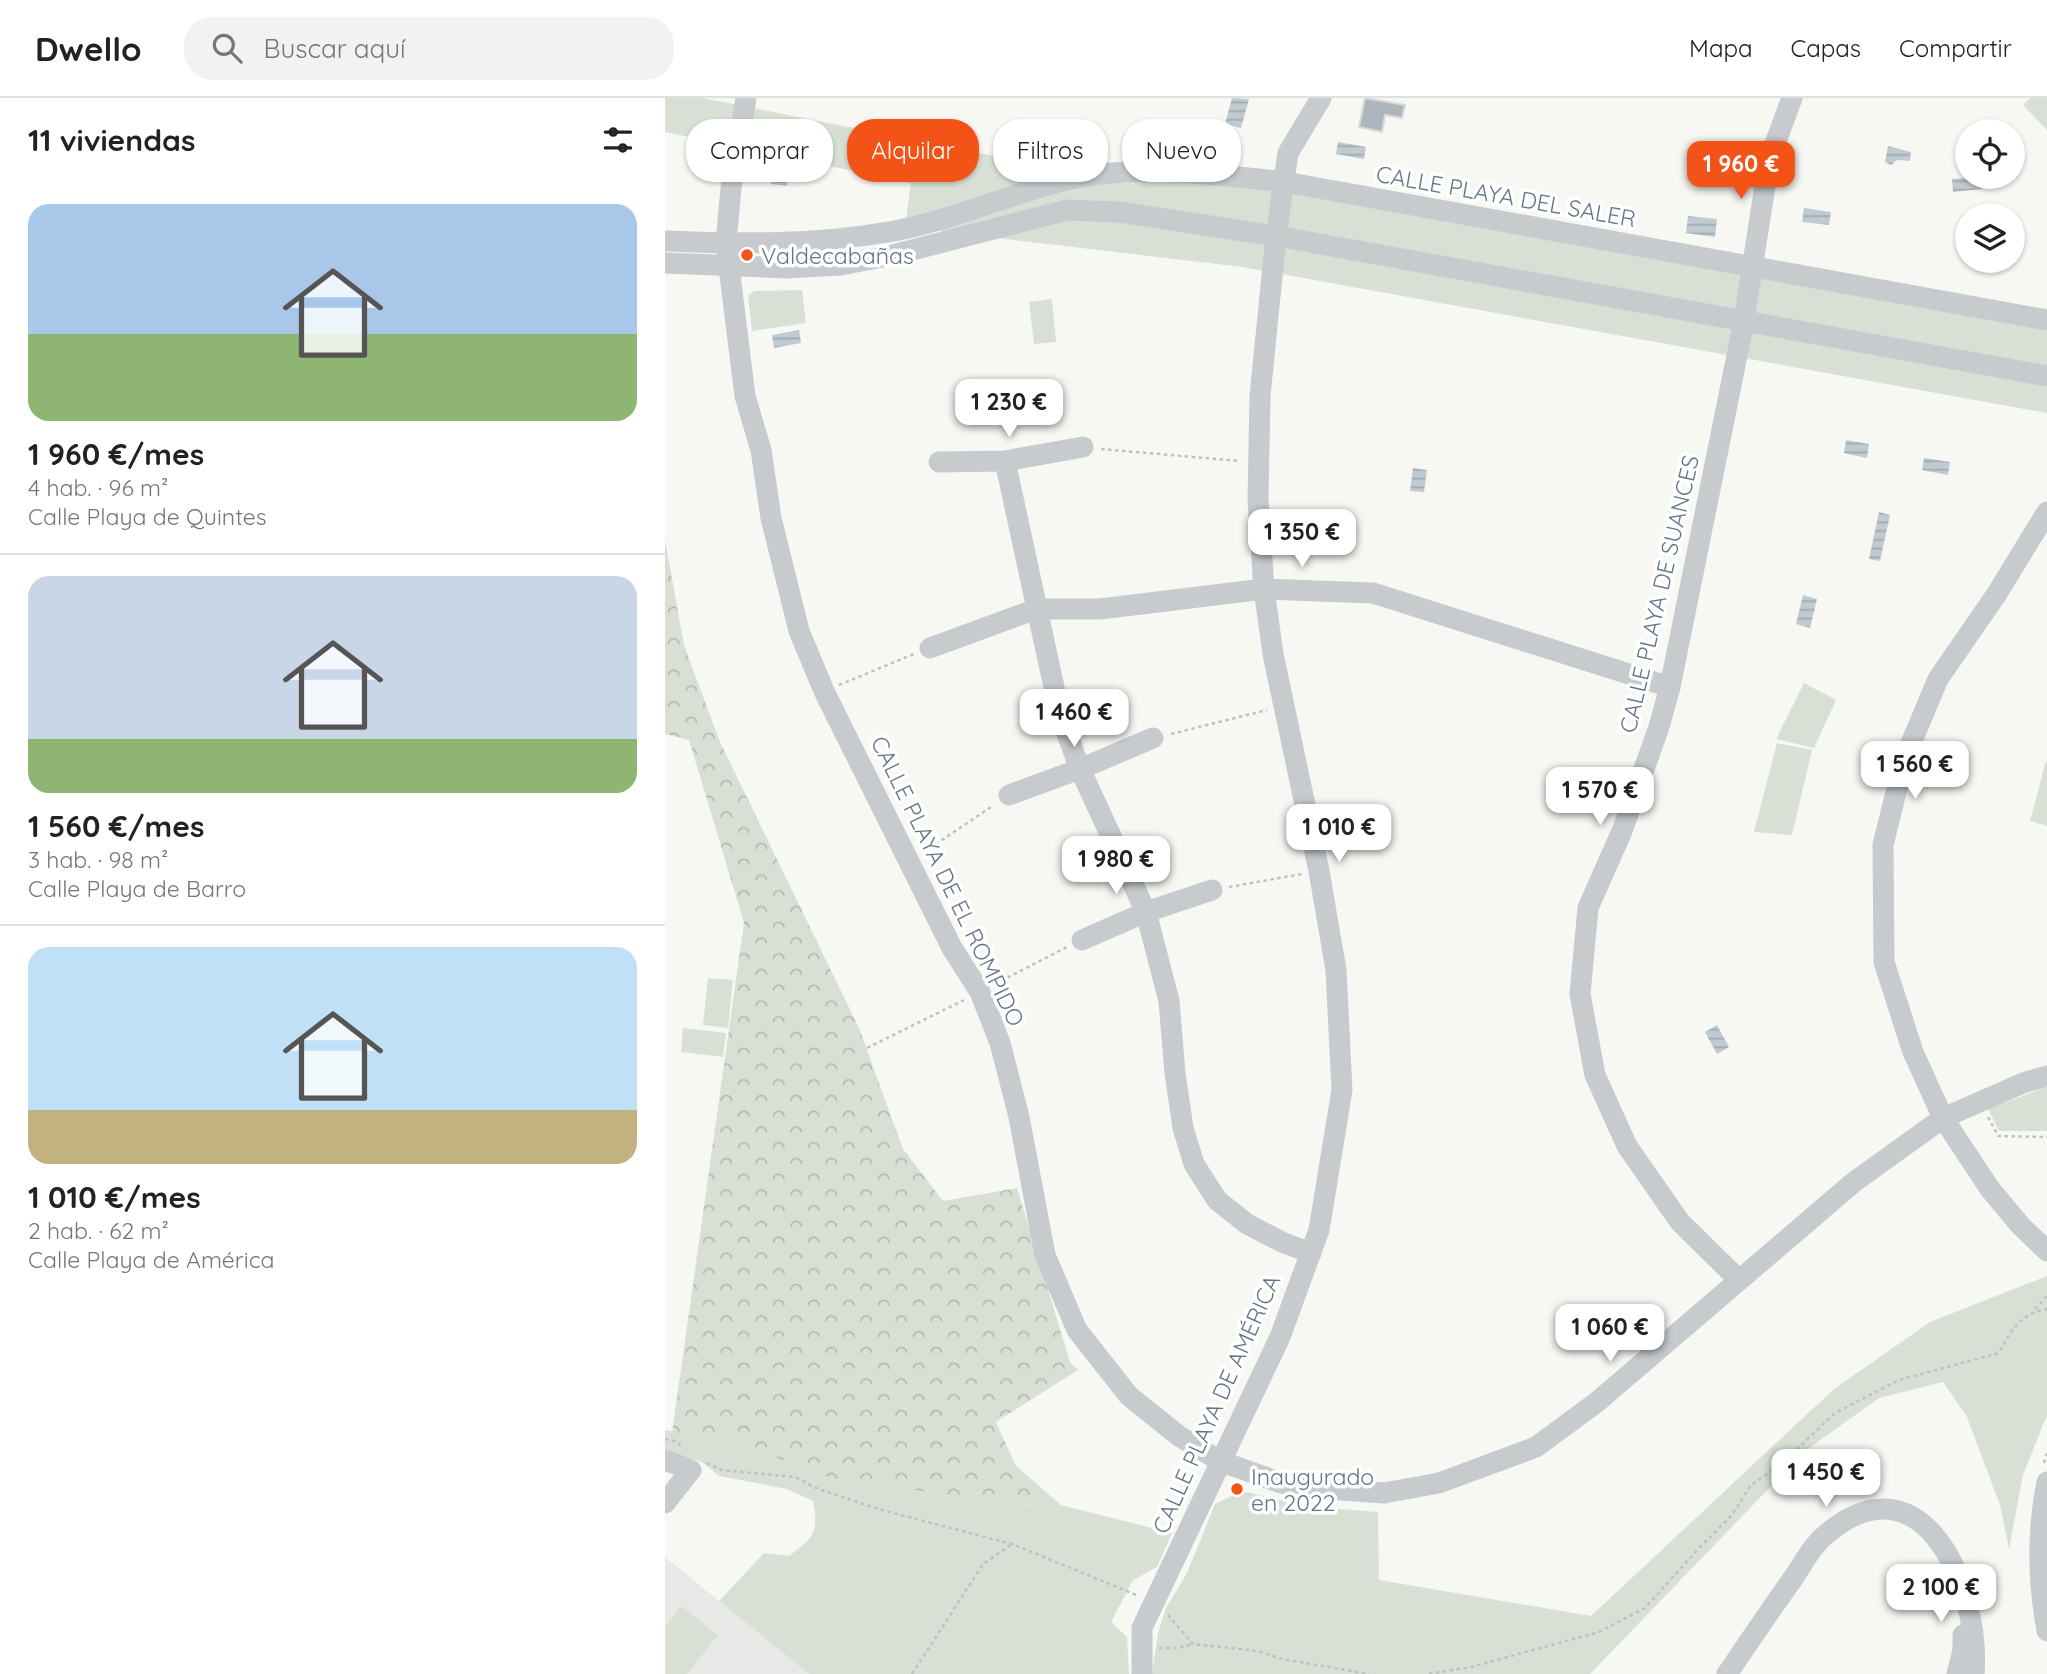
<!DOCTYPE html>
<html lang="es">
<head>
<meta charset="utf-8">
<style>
	:root { --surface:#fff; --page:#f2f2f2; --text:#222; --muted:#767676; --line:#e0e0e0; --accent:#f45318 }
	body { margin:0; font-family:Quicksand,sans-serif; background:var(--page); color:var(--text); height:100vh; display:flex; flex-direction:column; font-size:26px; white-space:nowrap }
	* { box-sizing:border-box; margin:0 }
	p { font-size:23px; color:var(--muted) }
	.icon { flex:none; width:38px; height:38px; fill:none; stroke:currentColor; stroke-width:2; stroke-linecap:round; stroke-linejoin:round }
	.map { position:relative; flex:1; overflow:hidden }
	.drawer { display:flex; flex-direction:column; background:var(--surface); width:665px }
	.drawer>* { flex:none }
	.hud { position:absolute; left:21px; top:21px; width:665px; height:63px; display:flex; gap:14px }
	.buttons { position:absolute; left:1290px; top:21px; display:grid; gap:14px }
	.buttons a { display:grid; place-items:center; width:70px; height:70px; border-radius:50%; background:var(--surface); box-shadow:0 2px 5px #0004; font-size:35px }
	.price { position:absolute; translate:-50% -60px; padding:0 16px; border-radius:14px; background:#fff; color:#222; font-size:23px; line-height:46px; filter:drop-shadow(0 2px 4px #0008) }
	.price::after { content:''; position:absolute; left:50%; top:42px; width:21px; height:16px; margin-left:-10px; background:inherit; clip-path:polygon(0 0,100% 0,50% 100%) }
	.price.current { background:var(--accent); color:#fff }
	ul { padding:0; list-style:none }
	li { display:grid; align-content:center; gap:14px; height:371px; padding:0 28px }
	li+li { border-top:2px solid var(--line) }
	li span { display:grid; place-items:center; height:217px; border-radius:21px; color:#555 }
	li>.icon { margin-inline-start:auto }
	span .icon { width:126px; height:126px; fill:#fffc; stroke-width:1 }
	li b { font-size:30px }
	h2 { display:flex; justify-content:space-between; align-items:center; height:84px; padding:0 28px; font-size:30px }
	.tag { padding:0 24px; border-radius:28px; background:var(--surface); box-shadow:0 2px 5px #0004; font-size:24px; line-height:63px }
	.tag.current { background:var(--accent); color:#fff }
	header { display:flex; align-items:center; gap:42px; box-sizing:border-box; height:98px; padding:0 35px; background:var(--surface); border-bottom:2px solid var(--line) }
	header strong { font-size:33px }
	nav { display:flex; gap:38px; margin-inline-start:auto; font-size:24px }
	.search { width:490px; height:63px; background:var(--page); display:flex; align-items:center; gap:18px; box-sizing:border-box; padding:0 24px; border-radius:28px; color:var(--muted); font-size:26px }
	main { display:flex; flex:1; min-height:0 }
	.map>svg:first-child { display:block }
	.built { fill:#e8e9e7 }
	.forest { fill:url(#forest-crowns) }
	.park { fill:#d8e0d5 }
	.water { fill:url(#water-rules) }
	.building { fill:#aeb6bd; stroke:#d9d9d6; stroke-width:2 }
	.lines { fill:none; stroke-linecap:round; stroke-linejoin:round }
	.path { stroke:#bec1c3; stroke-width:2.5; stroke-dasharray:3.5 3.5; stroke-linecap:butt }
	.minor { stroke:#c7cbce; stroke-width:21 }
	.poi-dot { fill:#f45318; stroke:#fff; stroke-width:2.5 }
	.labels { text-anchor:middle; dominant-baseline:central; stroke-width:7; stroke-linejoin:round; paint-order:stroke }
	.street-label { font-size:23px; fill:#637688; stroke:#fff }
	.poi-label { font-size:23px; fill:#637688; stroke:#fff; text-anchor:start }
</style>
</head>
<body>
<header>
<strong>Dwello</strong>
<div class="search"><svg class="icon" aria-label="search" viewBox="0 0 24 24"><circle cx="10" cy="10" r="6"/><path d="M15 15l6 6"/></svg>Buscar aquí</div>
<nav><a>Mapa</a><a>Capas</a><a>Compartir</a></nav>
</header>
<main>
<section class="drawer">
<h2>11 viviendas<svg class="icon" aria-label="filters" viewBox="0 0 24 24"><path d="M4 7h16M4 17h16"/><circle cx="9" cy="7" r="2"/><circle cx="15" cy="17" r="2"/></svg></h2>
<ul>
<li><span style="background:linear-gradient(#a9c7e8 60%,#8fb573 0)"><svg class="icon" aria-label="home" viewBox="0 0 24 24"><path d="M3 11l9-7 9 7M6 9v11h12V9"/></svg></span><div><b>1 960 €/mes</b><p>4 hab. · 96 m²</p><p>Calle Playa de Quintes</p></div></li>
<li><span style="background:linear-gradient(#c9d6e8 75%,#8fb573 0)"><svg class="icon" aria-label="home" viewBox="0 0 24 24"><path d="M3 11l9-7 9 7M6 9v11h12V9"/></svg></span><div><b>1 560 €/mes</b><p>3 hab. · 98 m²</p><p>Calle Playa de Barro</p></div></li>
<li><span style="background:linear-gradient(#bfe0f5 75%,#c2b280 0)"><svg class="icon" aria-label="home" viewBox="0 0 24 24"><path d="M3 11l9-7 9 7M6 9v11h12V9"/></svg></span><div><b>1 010 €/mes</b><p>2 hab. · 62 m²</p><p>Calle Playa de América</p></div></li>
</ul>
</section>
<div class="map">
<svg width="1382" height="1576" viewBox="0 0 1382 1576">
	<defs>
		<pattern id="forest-crowns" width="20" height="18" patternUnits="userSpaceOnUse" patternTransform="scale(1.75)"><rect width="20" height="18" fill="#d8e0d5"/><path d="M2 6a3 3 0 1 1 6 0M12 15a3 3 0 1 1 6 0" fill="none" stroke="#b3bab3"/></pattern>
		<pattern id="water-rules" width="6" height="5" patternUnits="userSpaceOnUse" patternTransform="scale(1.75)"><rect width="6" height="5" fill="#c0cbd1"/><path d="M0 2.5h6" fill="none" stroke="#a0a9af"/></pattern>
	</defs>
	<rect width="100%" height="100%" fill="#f7f8f4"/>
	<path class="built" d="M0 1459 54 1503 144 1576H0Z"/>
	<path class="forest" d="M0 442 19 547 55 644 194 930 238 1051 278 1103 352 1090 405 1264 413 1272 331 1324 351 1368 396 1407 341 1406 165 1380 71 1345 7 1335 79 825 24 642 0 636Z"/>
	<g class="park">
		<path d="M0 0H38L415 75 499 71 1382 218V315L577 169 240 129 246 85 0 34Z"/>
		<path d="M1365 0H1382V32L1358 7Z"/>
		<path d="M137 192 141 225 87 233 83 197 90 193Z"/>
		<path d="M387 201 391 244 369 246 364 204Z"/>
		<path d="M1139 585 1171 602 1149 650 1111 641Z"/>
		<path d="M1112 645 1147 652 1127 737 1089 734Z"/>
		<path d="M1381 663H1382V728L1365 723Z"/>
		<path d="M43 880 68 882 63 930 38 927Z"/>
		<path d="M18 930 61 935 58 959 16 954Z"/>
		<path d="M1382 989V1033H1334L1323 1011Z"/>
		<path d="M1382 1178V1317L1358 1377 1344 1451 1335 1407 1302 1319 1278 1284 1214 1300 1140 1353 925 1576H487L493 1535 501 1510 522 1475 550 1406 577 1393 641 1408 713 1414 714 1482 926 1518 1169 1291 1265 1224Z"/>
		<path d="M0 1332 71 1345 165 1380 341 1406 396 1407 507 1435 492 1469 468 1482 446 1524 462 1539 464 1576H144L54 1503 99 1455 124 1458C149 1440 154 1434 148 1403L122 1391 54 1378 37 1364 0 1353Z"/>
		<path d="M16 1508 53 1537 22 1576H0V1529Z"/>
	</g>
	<g class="water">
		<path d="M567 0 584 1 576 30 560 26Z"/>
		<path d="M673 44 701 49 699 61 671 56Z"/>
		<path d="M1223 48 1246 54 1245 63 1232 62 1226 67 1220 64Z"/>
		<path d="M109 61 125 63 122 88 106 86Z"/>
		<path d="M1316 79 1317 91 1288 94 1287 81Z"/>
		<path d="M1139 110 1166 114 1164 127 1137 124Z"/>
		<path d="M1023 118 1052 121 1050 139 1021 135Z"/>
		<path d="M134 232 136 245 109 250 107 237Z"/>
		<path d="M1181 342 1204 346 1202 360 1179 355Z"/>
		<path d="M1259 360 1285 364 1283 377 1257 372Z"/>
		<path d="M748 370 762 372 759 394 745 393Z"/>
		<path d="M1214 414 1225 417 1215 463 1204 461Z"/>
		<path d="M1138 497 1152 501 1145 530 1131 526Z"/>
		<path d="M1052 927 1064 949 1052 956 1040 934Z"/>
	</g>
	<path class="building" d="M700 0 740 7 737 20 720 17 717 34 694 29Z"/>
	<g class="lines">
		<g class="path">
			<path d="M436 351 575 363"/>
			<path d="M174 587 249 556"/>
			<path d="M506 636 602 612"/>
			<path d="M259 754 329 707"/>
			<path d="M564 789 637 776"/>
			<path d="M330 886 402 849"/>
			<path d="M202 950 299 902"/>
			<path d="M1323 1019 1333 1038 1382 1039"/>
			<path d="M1370 1211 1382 1198"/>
			<path d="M0 1341 10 1343 16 1348"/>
			<path d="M42 1365 56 1372 130 1379 151 1390 213 1411 347 1446 474 1498"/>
			<path d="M1379 1365 1382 1355"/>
			<path d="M503 1517 528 1546 592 1553 617 1561 704 1576"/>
			<path d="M494 1550H513L528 1546"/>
			<path d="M247 1576 318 1466 347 1446"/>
			<path d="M764 1576 806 1569 934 1534 980 1510 1034 1450 1067 1417 1086 1387 1114 1368 1170 1315 1234 1282 1334 1255C1345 1233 1356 1215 1382 1211"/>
		</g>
		<g class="minor">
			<path d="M81 0 66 90 61 145 80 298 96 352 106 420 134 533 159 593 287 850 315 894 335 945 354 1019 380 1157 412 1232 464 1298 514 1338 555 1363 616 1385 662 1391 719 1395 774 1385 871 1349 932 1304 1189 1084 1278 1020 1358 985 1382 978"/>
			<path d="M0 143C75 146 149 147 223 134 283 124 339 98 397 83 471 65 546 76 620 84L1382 222"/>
			<path d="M0 165 122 170 176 167 228 157 402 112 454 114 611 138 1382 278"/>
			<path d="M340 363 395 617 415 671 481 814 504 903 510 975 518 1030 529 1066 552 1102 582 1126 619 1145 646 1155"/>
			<path d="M274 364 340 363 418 349"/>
			<path d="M1382 414 1331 497 1273 581 1239 662 1218 747 1219 864 1248 954 1278 1020 1325 1091 1355 1127 1382 1153"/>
			<path d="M265 550 371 511H435L599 491 708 495 1005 589"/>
			<path d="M344 697 415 671 488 640"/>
			<path d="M417 842 481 814 547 792"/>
			<path d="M1074 1182 1015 1124 962 1048 930 977 915 896 923 810 957 733 994 629 1005 589 1079 223 1104 62 1127 0"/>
			<path d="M0 1362 26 1372 0 1405"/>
			<path d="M1382 1384C1372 1433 1373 1483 1382 1533"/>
			<path d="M477 1576V1530L615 1239 654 1132 677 992 671 872 654 773 608 556 599 491 593 400 595 298 611 138 623 55 656 0"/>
			<path d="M1062 1576C1084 1544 1106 1511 1129 1479 1137 1467 1146 1450 1157 1440 1256 1350 1316 1490 1309 1576"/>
			<path d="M1292 1576 1298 1552V1537"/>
		</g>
	</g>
	<g class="poi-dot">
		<circle cx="82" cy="157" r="7"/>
		<circle cx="572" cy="1391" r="7"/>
	</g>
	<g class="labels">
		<g class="street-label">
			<text transform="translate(841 98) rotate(10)">CALLE PLAYA DEL SALER</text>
			<text transform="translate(994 496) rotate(-77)">CALLE PLAYA DE SUANCES</text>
			<text transform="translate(283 783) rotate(64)">CALLE PLAYA DE EL ROMPIDO</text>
			<text transform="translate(551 1306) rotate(-66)">CALLE PLAYA DE AMÉRICA</text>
		</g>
		<g class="poi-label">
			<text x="96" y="157">Valdecabañas</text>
			<text x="586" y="1378">Inaugurado<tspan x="586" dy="26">en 2022</tspan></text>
		</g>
	</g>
</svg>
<div class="buttons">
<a><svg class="icon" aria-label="locate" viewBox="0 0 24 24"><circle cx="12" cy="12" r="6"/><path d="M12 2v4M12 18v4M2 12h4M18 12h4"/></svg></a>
<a><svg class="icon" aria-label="layers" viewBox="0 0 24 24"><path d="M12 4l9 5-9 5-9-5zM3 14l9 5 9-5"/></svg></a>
</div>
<b class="price current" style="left:1076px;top:103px">1 960 €</b>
<b class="price" style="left:344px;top:341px">1 230 €</b>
<b class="price" style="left:637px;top:471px">1 350 €</b>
<b class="price" style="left:409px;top:651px">1 460 €</b>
<b class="price" style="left:1250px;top:703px">1 560 €</b>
<b class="price" style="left:935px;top:729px">1 570 €</b>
<b class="price" style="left:674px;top:766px">1 010 €</b>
<b class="price" style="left:451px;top:798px">1 980 €</b>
<b class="price" style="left:945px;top:1266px">1 060 €</b>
<b class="price" style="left:1161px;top:1411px">1 450 €</b>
<b class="price" style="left:1276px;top:1526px">2 100 €</b>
<div class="hud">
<a class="tag">Comprar</a>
<a class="tag current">Alquilar</a>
<a class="tag">Filtros</a>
<a class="tag">Nuevo</a>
</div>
</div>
</main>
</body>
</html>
